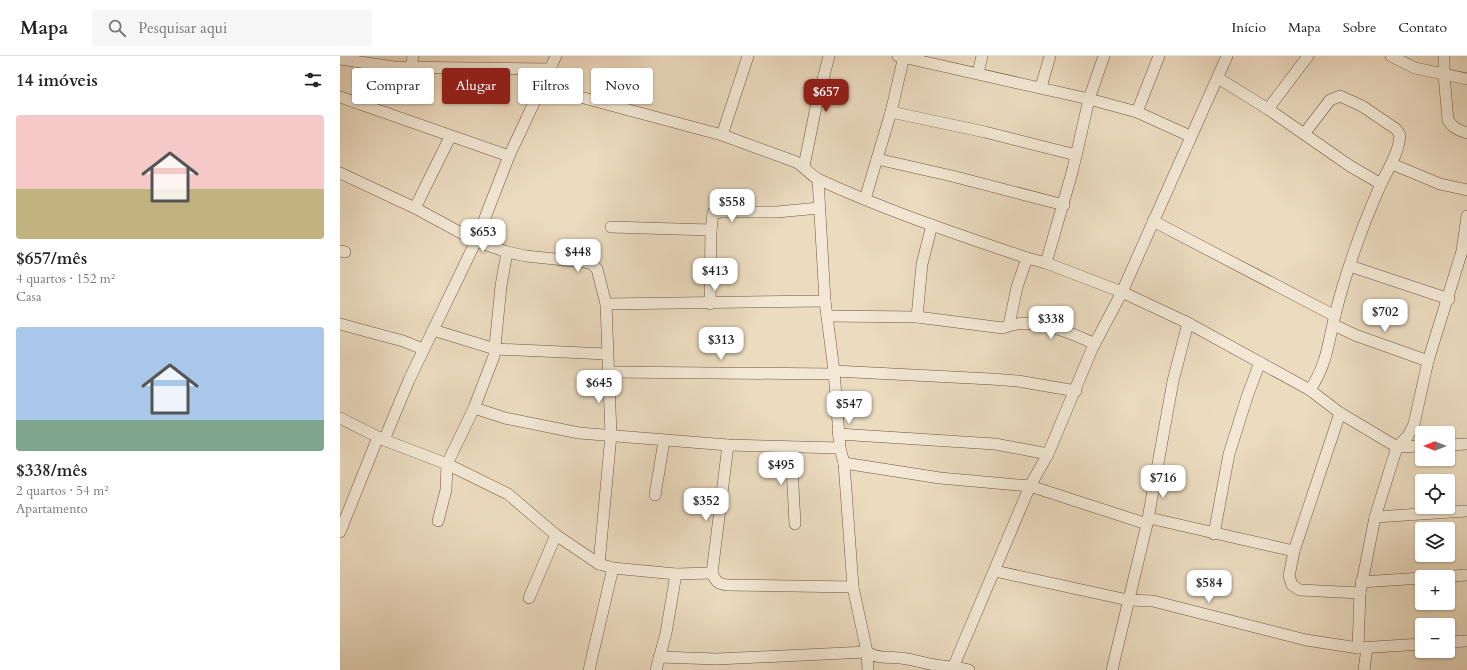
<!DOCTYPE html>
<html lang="pt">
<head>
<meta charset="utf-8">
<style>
	:root { --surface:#fff; --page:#f6f6f6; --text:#222; --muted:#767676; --line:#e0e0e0; --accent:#8f2418 }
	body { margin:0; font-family:Cardo,serif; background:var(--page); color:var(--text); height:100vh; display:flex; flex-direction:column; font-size:15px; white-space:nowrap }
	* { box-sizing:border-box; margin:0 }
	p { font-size:13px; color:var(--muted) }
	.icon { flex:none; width:22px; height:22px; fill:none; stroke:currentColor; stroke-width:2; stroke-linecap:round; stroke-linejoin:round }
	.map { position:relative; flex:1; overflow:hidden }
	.side { display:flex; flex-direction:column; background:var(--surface); width:340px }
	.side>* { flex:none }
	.top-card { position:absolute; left:12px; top:12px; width:380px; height:36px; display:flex; gap:8px }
	.needle { width:26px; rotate:270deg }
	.tools { position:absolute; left:1075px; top:370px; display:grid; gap:8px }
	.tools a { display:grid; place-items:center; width:40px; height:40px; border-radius:4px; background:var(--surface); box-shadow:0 1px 3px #0004; font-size:20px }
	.price { position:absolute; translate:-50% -34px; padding:0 9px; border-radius:8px; background:#fff; color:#222; font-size:13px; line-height:26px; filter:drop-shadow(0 1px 2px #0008) }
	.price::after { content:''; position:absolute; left:50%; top:24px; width:12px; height:9px; margin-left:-6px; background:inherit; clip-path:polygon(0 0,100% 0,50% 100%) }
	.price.current { background:var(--accent); color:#fff }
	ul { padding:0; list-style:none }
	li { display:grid; align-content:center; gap:8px; height:212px; padding:0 16px }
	li span { display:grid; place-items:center; height:124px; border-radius:4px; color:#555 }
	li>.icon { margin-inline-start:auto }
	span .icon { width:72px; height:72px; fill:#fffc; stroke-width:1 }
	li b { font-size:17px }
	h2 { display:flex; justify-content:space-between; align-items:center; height:48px; padding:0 16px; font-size:17px }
	.pill { padding:0 14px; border-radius:4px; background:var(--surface); box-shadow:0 1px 3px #0004; font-size:14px; line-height:36px }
	.pill.current { background:var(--accent); color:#fff }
	header { display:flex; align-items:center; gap:24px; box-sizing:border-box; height:56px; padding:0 20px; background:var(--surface); border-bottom:1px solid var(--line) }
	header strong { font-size:19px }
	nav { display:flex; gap:22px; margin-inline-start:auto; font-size:14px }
	.search { width:280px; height:36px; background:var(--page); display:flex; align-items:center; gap:10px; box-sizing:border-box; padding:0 14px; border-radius:4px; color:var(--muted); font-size:15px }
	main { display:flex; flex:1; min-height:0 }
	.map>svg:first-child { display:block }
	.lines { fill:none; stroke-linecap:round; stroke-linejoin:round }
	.minor-casing { stroke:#735542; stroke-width:12 }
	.minor { stroke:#f2e8d5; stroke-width:11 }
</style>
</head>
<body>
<header>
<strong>Mapa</strong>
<div class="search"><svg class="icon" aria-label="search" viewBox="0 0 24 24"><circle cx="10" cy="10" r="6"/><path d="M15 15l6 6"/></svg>Pesquisar aqui</div>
<nav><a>Início</a><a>Mapa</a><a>Sobre</a><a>Contato</a></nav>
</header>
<main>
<section class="side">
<h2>14 imóveis<svg class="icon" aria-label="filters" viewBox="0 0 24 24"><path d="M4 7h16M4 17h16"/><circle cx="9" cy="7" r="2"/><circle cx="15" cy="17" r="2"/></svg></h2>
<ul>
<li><span style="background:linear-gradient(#f6c9c9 60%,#c2b280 0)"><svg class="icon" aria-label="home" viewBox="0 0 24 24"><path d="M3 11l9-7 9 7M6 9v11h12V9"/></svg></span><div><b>$657/mês</b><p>4 quartos · 152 m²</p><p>Casa</p></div></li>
<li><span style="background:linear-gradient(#a9c7e8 75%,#7fa58c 0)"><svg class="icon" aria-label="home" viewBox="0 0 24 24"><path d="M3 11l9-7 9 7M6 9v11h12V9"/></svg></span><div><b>$338/mês</b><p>2 quartos · 54 m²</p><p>Apartamento</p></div></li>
</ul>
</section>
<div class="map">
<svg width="1127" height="614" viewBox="0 0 1127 614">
	<rect width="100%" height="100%" fill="#ebdbbf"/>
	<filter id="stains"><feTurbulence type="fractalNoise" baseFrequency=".005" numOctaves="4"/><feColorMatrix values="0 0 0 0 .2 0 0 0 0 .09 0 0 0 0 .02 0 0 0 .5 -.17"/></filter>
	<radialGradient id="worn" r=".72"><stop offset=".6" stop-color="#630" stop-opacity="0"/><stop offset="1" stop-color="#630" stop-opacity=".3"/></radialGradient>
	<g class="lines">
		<defs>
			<g id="minor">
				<path d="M558 0 749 43 797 56 850 80"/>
				<path d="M1051 0 1075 12 1127 23"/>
				<path d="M1104 0V19L1108 64C1113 72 1118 74 1127 77"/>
				<path d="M0 3 54 11 211 13"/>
				<path d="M71 11 73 0"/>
				<path d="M638 17 642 0"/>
				<path d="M878 22 928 53 1010 110 1041 128"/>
				<path d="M203 31 382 79 456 106C465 111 471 120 480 124 547 155 617 178 687 202L706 207 782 236 848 267 970 334 1000 357 1057 391 1082 390"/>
				<path d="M701 31 710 0"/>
				<path d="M0 41 169 100"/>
				<path d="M928 53 968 0"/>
				<path d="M551 56 645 76 736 99"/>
				<path d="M797 56 819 0"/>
				<path d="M964 78 990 44 1000 40 1022 50 1056 73 1060 79C1059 97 1048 113 1040 130 1022 171 1006 215 995 259 988 288 987 308 970 334"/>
				<path d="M382 79 408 0"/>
				<path d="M537 103 612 120 724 149"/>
				<path d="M1052 108 1100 128 1127 134"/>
				<path d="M464 110 477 46 489 0"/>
				<path d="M0 117 75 152 136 185 167 196 186 200 244 206 252 208 257 213 266 248 271 379 259 508"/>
				<path d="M478 123 485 245 494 315 500 392 504 407 513 531 527 596 528 614"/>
				<path d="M525 143 551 56 564 0"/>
				<path d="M75 152 110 81"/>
				<path d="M813 165 995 260"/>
				<path d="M271 171 371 174"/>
				<path d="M0 195 5 196"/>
				<path d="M706 207 733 113 749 43 764 0"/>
				<path d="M1010 210 1109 243"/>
				<path d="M266 248 485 245"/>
				<path d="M370 248 371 174 373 157 382 156H437L479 152"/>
				<path d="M487 260 577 261 663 272C690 259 730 276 755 288"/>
				<path d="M577 261 582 208 592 169"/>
				<path d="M0 268 63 285 83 293"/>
				<path d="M669 269 677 231 687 202"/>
				<path d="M994 269 1015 279 1088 305"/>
				<path d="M93 274 155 293 267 298"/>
				<path d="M494 315 651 323 678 325 736 335"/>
				<path d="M269 316 494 318"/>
				<path d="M134 352 165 362 239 377 388 389 500 392"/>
				<path d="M1000 357 954 495 949 520 952 529 960 534 1020 537"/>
				<path d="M0 362 44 384 107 408 168 438 216 479 259 508 273 512 336 518 372 517"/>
				<path d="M498 378 655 388 708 398"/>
				<path d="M44 384 69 324 136 185 169 100 216 0"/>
				<path d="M388 389 372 517C376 526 378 528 388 529L513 531"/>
				<path d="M1108 389 1127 388"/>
				<path d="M451 392 455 468"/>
				<path d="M504 407 600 422 690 430 807 468"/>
				<path d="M315 439 324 385"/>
				<path d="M1035 461 1127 455"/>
				<path d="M809 462 954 495"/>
				<path d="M98 465 106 434 107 408 134 352 154 300 161 230 167 196"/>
				<path d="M0 476 38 381"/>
				<path d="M874 478 889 398 907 341 920 306"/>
				<path d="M655 515 788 544 813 545 966 584 1018 592 1082 588"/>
				<path d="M1100 521 1127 519"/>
				<path d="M1021 526 1082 522"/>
				<path d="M189 542 216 479"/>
				<path d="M1108 586 1127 585"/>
				<path d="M1018 592 1020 537 1035 461 1057 391 1068 380 1074 368 1088 305 1122 195 1127 160"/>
				<path d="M319 601 377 603 527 596C536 603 550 601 560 602 572 603 583 607 595 609 607 611 617 611 629 614"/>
				<path d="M249 614 273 512"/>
				<path d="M316 614 326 577 336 518"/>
				<path d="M612 614 690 430 708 398 752 293 782 236 887 0"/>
				<path d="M772 614 807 468 833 325 848 267"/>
				<path d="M1024 614 1027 592"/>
			</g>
		</defs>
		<use href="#minor" class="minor-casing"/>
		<use href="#minor" class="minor"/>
	</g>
	<rect width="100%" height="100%" filter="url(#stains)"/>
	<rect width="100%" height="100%" fill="url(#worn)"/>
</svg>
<div class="tools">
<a><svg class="needle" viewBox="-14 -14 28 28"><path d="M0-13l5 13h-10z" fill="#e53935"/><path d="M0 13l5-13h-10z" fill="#767676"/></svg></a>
<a><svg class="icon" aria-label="locate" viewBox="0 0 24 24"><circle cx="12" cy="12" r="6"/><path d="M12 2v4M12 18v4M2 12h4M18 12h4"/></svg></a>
<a><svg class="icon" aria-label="layers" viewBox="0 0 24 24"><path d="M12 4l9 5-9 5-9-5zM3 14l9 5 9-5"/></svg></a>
<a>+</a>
<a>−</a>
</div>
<b class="price current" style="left:486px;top:57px">$657</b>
<b class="price" style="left:392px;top:167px">$558</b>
<b class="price" style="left:143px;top:197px">$653</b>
<b class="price" style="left:238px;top:217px">$448</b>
<b class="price" style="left:375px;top:236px">$413</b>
<b class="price" style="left:1045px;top:277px">$702</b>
<b class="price" style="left:711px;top:284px">$338</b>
<b class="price" style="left:381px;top:305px">$313</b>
<b class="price" style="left:259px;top:348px">$645</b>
<b class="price" style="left:509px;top:369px">$547</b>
<b class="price" style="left:441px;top:430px">$495</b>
<b class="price" style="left:823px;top:443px">$716</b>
<b class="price" style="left:366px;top:466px">$352</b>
<b class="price" style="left:869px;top:548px">$584</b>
<div class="top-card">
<a class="pill">Comprar</a>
<a class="pill current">Alugar</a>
<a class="pill">Filtros</a>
<a class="pill">Novo</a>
</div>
</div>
</main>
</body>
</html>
